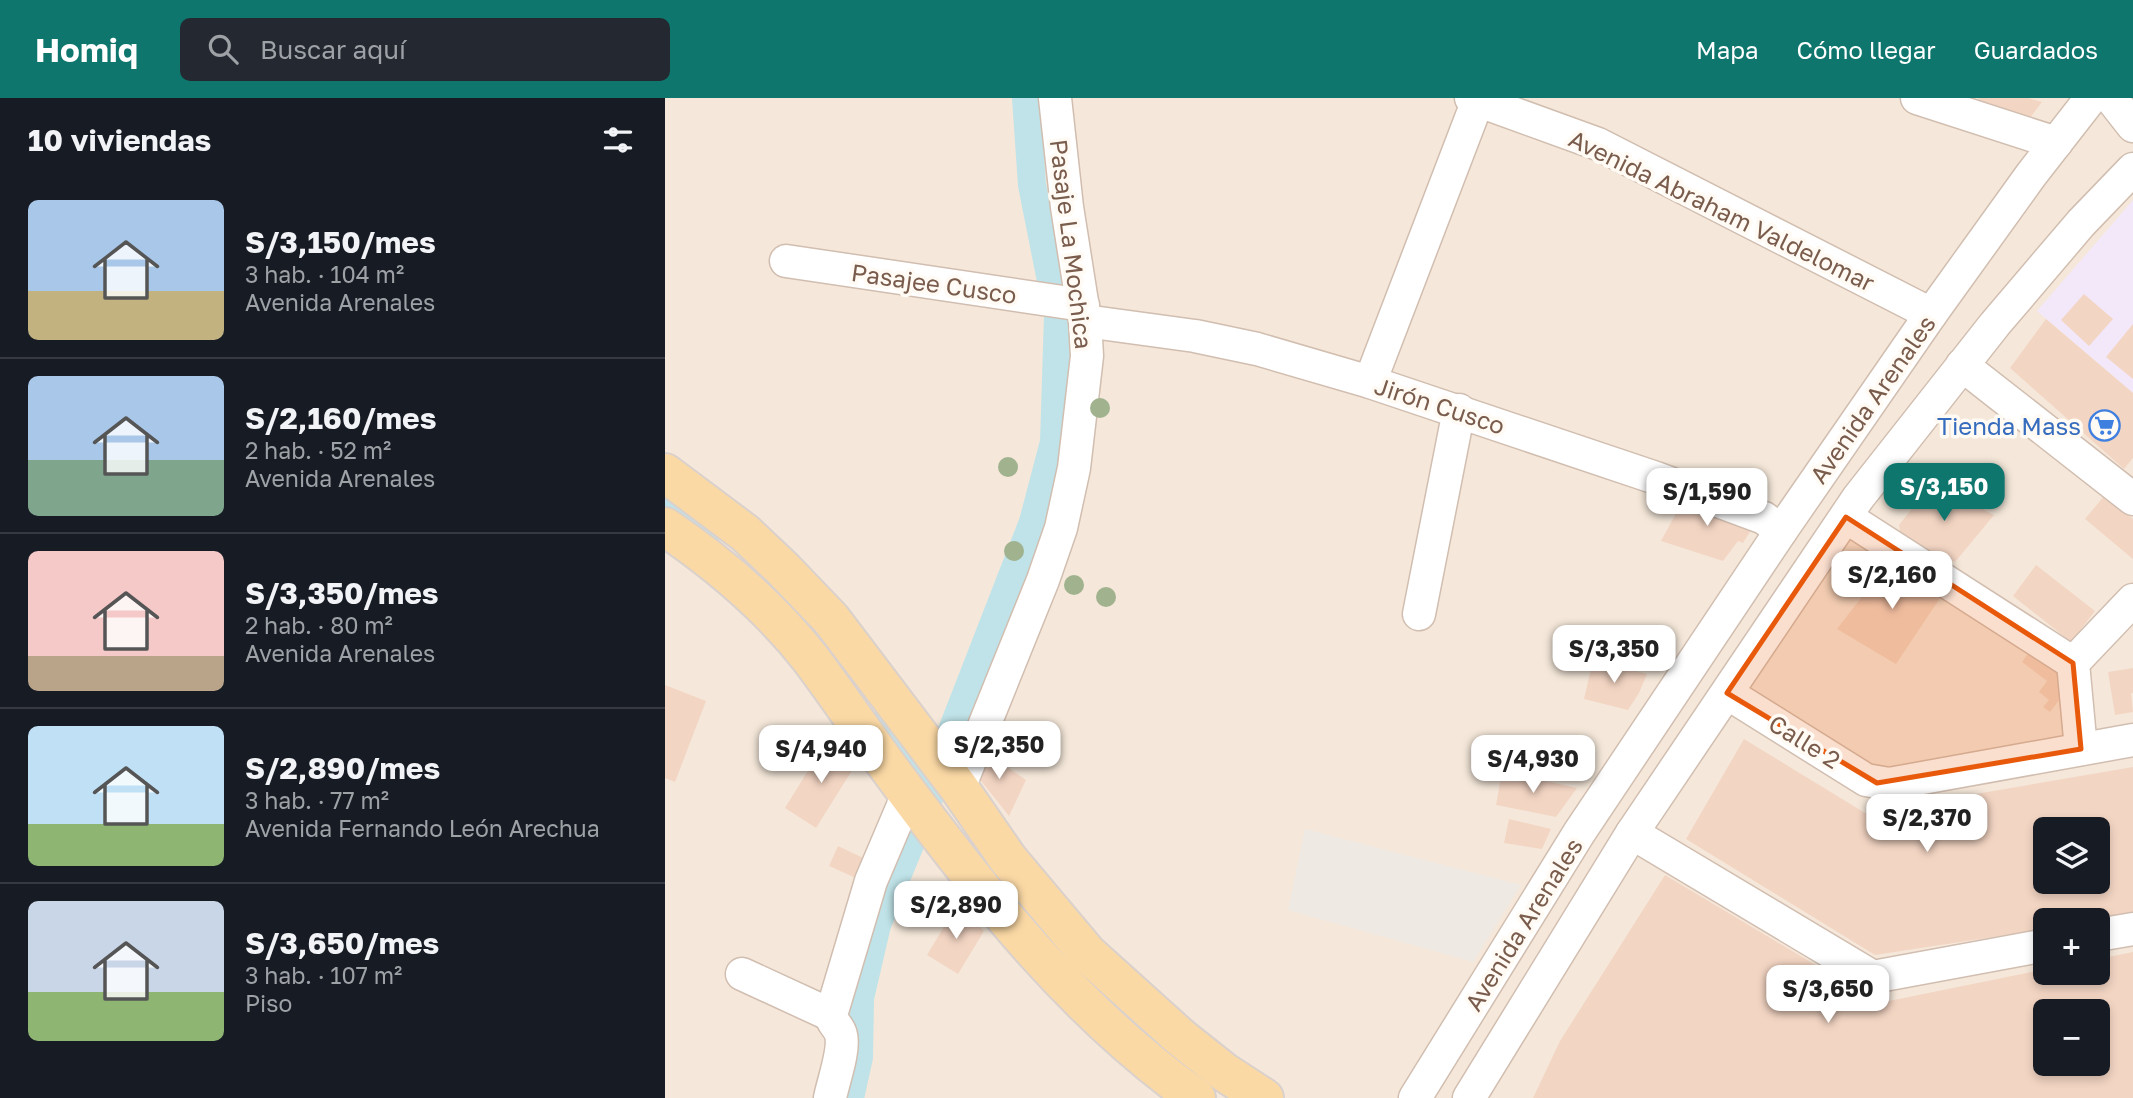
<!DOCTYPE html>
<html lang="es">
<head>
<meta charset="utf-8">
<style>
	:root { --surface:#171b24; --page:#242831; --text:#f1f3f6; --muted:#9ea1a6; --line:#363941; --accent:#0f766e }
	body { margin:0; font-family:"Golos Text",sans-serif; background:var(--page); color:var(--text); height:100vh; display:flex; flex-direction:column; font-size:26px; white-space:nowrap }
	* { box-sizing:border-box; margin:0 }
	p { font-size:23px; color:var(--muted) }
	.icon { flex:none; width:38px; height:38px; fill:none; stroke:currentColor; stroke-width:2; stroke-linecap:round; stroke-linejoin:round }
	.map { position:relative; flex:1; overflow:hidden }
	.sheet { display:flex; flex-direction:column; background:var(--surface); width:665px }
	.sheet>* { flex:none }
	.buttons { position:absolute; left:1368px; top:719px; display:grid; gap:14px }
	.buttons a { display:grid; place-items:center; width:77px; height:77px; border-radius:10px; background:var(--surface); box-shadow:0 4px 10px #0003; font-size:35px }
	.price { position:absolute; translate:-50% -60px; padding:0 16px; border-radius:14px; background:#fff; color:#222; font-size:23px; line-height:46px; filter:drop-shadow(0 2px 4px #0008) }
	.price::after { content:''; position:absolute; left:50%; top:42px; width:21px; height:16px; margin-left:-10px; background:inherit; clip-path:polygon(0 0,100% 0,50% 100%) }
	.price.current { background:var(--accent); color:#fff }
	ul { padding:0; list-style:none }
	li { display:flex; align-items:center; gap:21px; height:175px; padding:0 28px }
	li+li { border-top:2px solid var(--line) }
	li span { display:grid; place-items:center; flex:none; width:196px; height:140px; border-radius:10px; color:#555 }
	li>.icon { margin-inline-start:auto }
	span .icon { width:84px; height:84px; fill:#fffc; stroke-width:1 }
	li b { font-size:30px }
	h2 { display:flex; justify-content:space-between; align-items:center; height:84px; padding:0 28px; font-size:30px }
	header { display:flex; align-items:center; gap:42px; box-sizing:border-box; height:98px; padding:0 35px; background:var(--accent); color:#fff }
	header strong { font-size:33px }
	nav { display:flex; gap:38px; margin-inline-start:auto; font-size:24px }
	.search { width:490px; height:63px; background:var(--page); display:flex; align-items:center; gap:18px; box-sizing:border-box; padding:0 24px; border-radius:10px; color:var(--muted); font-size:26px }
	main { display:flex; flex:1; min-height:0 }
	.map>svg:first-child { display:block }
	.residential { fill:#f5e8da; fill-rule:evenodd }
	.industrial { fill:#efe9e4 }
	.education { fill:#f3e8fa }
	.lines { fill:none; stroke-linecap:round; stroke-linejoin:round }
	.canal { stroke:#bfe3e8; stroke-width:28 }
	.building { fill:#f3d5c3; fill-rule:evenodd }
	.minor-casing { stroke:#d1beb0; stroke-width:35 }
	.major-casing { stroke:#dad1cd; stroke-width:42 }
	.minor { stroke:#fff; stroke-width:32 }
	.major { stroke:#fbd9a5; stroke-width:38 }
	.tree { fill:#a0b28e }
	.marked { fill:#e8590c; fill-opacity:0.2; stroke:#e8590c; stroke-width:5; stroke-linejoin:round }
	.labels { text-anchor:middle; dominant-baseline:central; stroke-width:7; stroke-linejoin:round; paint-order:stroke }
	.street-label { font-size:24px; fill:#7a5c4d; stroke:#fffaf3 }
	.shop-label { font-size:24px; fill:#366cbe; stroke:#fffaf3; text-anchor:end }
</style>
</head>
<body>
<header>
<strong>Homiq</strong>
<div class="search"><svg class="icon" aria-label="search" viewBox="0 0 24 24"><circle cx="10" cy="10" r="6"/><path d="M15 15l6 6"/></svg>Buscar aquí</div>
<nav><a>Mapa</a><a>Cómo llegar</a><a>Guardados</a></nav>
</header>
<main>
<section class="sheet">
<h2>10 viviendas<svg class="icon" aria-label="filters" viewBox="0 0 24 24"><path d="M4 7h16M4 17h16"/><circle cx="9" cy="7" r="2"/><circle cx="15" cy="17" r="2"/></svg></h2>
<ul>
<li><span style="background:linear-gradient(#a9c7e8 65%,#c2b280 0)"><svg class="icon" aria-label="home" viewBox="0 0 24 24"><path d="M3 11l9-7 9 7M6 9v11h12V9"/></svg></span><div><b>S/3,150/mes</b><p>3 hab. · 104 m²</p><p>Avenida Arenales</p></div></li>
<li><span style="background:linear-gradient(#a9c7e8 60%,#7fa58c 0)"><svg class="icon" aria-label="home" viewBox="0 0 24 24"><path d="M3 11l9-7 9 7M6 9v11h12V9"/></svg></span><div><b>S/2,160/mes</b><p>2 hab. · 52 m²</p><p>Avenida Arenales</p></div></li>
<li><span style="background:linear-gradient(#f6c9c9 75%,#b9a48a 0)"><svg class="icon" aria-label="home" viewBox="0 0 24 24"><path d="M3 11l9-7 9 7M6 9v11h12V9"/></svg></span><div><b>S/3,350/mes</b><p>2 hab. · 80 m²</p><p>Avenida Arenales</p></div></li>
<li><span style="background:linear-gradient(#bfe0f5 70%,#8fb573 0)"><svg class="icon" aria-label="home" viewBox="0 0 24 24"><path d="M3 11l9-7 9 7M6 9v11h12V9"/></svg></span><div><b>S/2,890/mes</b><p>3 hab. · 77 m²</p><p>Avenida Fernando León Arechua</p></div></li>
<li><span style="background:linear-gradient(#c9d6e8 65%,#8fb573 0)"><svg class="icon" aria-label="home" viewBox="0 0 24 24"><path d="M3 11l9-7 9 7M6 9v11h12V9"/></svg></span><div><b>S/3,650/mes</b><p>3 hab. · 107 m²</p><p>Piso</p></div></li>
</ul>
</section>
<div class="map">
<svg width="1468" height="1000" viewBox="0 0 1468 1000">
	<rect width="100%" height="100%" fill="#fdf6ec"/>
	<path class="residential" d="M0 0H1468V1000H0ZM1381 732H1433V784H1381ZM1381 822H1433V875H1381ZM1381 914H1433V966H1381Z"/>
	<path class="industrial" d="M640 731 856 787 808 864 623 812Z"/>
	<path class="education" d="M1468 102V295L1372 213Z"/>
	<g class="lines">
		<g class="canal">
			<path d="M0 406 41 437"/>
			<path d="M214 627 267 693"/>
			<path d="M185 1000 194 959 195 900 212 827 267 693 284 640 368 424 389 344 393 218 367 87 361 0"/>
		</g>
	</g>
	<g class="building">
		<path d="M1314 0H1363L1377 4 1365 20 1313 2Z"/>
		<path d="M1419 196 1448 221 1424 248 1396 222Z"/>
		<path d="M1381 221 1468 295V360L1459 371 1345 270Z"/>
		<path d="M1468 226V281L1441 259Z"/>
		<path d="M1267 385 1329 417 1290 464 1236 439 1234 427Z"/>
		<path d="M1022 395 1091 424 1078 445 1073 443 1058 463 996 443Z"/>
		<path d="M1440 397 1468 421V461L1420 421Z"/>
		<path d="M1227 460 1279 494 1231 566 1172 531Z"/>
		<path d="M1371 467 1430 513 1406 544 1348 498Z"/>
		<path d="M1369 547 1403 573 1393 586 1402 592 1385 614 1378 609 1384 602 1374 594 1382 583 1357 564Z"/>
		<path d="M928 562 982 576 974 595 963 612 919 601Z"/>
		<path d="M1468 570V595H1466L1468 614 1450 617 1443 574Z"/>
		<path d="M0 587 41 603 10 684 0 680Z"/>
		<path d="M1079 641 1200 715 1468 669V818L1433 822H1381V831L1210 857 1021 741ZM1381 732H1433V784H1381Z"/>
		<path d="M162 642 191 666 151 730 120 710Z"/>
		<path d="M316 651 361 682 344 718 309 674Z"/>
		<path d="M837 673 912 690 891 719 831 707Z"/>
		<path d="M844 721 886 731 877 751 839 745Z"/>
		<path d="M173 748 209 765 200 784 164 768Z"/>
		<path d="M1000 777 1214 905 1381 871V875H1433V861L1468 854V1000H868L895 943ZM1381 914H1433V966H1381Z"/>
		<path d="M292 807 319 833 293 876 262 857Z"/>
	</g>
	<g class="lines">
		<defs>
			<g id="minor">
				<path d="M806 0 933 46 1266 216"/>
				<path d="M1252 0 1391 45"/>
				<path d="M1446 0 1468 28"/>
				<path d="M121 163 418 207"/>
				<path d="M420 223 530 238 592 251 705 284 991 380 1099 420 1116 433"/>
				<path d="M1297 267 1468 401"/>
				<path d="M705 284 813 2"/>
				<path d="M1181 419 1408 565"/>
				<path d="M754 516 794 312"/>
				<path d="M1062 595 1201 682 1224 686 1468 642"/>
				<path d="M1416 651 1408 565 1468 502"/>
				<path d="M294 690 378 482 396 430 409 370 422 258 420 223 402 109 390 0"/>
				<path d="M967 735 1208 879 1381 847"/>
				<path d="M1433 837 1468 831"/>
				<path d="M77 876 166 917"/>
				<path d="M165 1000C168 984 180 952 176 937 174 928 167 926 166 917L206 783 243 696"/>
				<path d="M750 1000 914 735 1116 433 1266 216 1366 77 1426 0"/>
				<path d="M804 1000 967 735 1193 400 1330 226 1416 125 1468 71"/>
			</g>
			<g id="major">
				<path d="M0 375 80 435 118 471 166 521 294 690 343 761 422 855 515 939 559 974 599 1000"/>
				<path d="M0 429C53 465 105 509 145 560 176 601 204 644 235 685 322 802 411 915 531 1000"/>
			</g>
		</defs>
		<use href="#minor" class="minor-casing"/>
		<use href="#major" class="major-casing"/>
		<use href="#minor" class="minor"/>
		<use href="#major" class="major"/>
	</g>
	<g class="tree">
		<circle cx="435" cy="310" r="10"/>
		<circle cx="343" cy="369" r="10"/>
		<circle cx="349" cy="453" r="10"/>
		<circle cx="409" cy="487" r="10"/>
		<circle cx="441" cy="499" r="10"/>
	</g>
	<path class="marked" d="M1181 419 1408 565 1416 651 1212 685 1062 595Z"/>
	<defs>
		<symbol id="supermarket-ring" viewBox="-11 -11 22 22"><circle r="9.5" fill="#fffaf3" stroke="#3f7fe0" stroke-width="1.5"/><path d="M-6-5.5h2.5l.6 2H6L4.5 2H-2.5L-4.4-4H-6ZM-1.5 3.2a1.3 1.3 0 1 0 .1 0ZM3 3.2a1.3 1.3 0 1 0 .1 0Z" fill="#3f7fe0"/></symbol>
	</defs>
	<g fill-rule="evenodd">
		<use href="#supermarket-ring" x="1422" y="310" width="35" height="35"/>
	</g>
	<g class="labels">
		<g class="street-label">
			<text transform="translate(1057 112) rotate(26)">Avenida Abraham Valdelomar</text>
			<text transform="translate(407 146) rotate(83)">Pasaje La Mochica</text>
			<text transform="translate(269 185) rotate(8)">Pasajee Cusco</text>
			<text transform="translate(1207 301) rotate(-55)">Avenida Arenales</text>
			<text transform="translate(775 307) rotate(18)">Jirón Cusco</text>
			<text transform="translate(1140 643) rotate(32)">Calle 2</text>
			<text transform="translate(858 826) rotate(-58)">Avenida Arenales</text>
		</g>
		<g class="shop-label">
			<text x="1416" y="327">Tienda Mass</text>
		</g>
	</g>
</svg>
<div class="buttons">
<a><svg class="icon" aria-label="layers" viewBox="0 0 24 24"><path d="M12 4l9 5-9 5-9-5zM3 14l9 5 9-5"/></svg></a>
<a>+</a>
<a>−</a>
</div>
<b class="price current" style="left:1279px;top:425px">S/3,150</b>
<b class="price" style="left:1042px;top:430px">S/1,590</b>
<b class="price" style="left:1227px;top:513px">S/2,160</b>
<b class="price" style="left:949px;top:587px">S/3,350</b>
<b class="price" style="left:334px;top:683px">S/2,350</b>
<b class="price" style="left:156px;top:687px">S/4,940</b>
<b class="price" style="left:868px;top:697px">S/4,930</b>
<b class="price" style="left:1262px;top:756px">S/2,370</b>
<b class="price" style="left:291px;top:843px">S/2,890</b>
<b class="price" style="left:1163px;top:927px">S/3,650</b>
</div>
</main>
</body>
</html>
